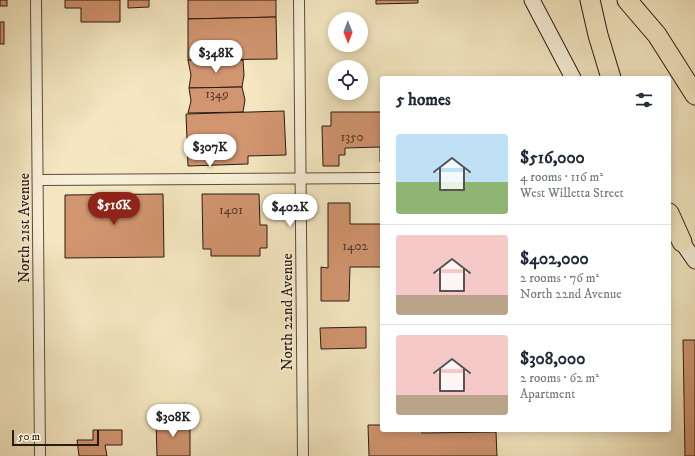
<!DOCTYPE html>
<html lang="en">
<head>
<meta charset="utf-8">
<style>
	:root { --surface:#fff; --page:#f6f6f7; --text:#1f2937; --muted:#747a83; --line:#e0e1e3; --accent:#8f2418 }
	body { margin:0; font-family:"IM FELL DW Pica",serif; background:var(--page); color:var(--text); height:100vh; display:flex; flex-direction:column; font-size:15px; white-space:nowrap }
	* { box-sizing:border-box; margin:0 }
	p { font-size:13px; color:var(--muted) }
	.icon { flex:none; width:22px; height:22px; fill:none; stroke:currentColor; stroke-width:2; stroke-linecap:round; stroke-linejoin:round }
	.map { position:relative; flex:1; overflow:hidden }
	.drawer { position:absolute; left:380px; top:76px; width:291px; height:356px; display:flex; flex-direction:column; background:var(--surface); border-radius:4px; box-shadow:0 2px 10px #0003 }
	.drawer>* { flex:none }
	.needle { width:26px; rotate:179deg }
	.buttons { position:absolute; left:328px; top:12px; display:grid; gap:8px }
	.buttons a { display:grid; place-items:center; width:40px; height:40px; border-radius:50%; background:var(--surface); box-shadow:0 2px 10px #0003; font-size:20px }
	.scale { position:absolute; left:12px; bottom:10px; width:87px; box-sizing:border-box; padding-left:4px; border:2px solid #291a12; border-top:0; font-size:11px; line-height:14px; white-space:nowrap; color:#291a12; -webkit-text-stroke:3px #f8efd7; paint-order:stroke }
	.price { position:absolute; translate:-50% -34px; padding:0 9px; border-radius:14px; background:#fff; color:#222; font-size:13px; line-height:26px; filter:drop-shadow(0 1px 2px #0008) }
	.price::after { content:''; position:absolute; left:50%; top:24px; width:12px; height:9px; margin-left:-6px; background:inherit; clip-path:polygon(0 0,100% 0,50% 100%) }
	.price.current { background:var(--accent); color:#fff }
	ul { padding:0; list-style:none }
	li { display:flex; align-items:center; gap:12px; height:100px; padding:0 16px }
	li+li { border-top:1px solid var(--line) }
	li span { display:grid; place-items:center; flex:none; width:112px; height:80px; border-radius:4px; color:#555 }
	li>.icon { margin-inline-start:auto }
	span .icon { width:48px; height:48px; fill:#fffc; stroke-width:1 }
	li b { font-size:17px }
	h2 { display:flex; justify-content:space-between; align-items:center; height:48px; padding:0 16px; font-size:17px }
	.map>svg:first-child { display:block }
	.building { fill:#d19570; stroke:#291a12 }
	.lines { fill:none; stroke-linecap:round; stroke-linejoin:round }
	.street-casing { stroke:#5c4d3e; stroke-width:12 }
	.secondary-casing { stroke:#291a12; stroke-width:17 }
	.highway-casing { stroke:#291a12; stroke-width:21 }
	.street { stroke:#f8efd7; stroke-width:10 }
	.secondary { stroke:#f8efd7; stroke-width:15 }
	.highway { stroke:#f4e7c1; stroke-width:19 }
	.labels { text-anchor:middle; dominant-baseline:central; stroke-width:3; stroke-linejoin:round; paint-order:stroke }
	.number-label { font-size:13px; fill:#53392a }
	.street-label { font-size:15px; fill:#291a12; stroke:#f8efd7 }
</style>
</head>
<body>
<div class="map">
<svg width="695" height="456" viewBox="0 0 695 456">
	<rect width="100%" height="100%" fill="#f4e7c1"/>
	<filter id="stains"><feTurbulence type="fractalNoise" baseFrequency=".005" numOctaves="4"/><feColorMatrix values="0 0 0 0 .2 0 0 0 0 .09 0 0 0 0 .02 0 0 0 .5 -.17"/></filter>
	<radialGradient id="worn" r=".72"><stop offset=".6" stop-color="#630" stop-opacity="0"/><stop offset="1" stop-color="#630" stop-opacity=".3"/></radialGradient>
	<g class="building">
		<rect x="0" y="0" width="7" height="6"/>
		<path d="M65 0H120V22H81V8H65Z"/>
		<path d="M128 0H149V7L128 8Z"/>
		<path d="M188 0H276V17L188 19Z"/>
		<path d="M376 0H418V3L376 4Z"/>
		<path d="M276 17 277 59 188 60V19Z"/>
		<rect x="0" y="22" width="4" height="22"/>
		<path d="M188 60H243L244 75 242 87 189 88 191 75Z"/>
		<path d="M242 87 245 100 243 112 188 113 191 101 189 88Z"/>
		<path d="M284 111 286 155 248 156V164L188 166 186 114Z"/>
		<path d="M331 112H382V162H380V147L345 148V155H339V166H323L322 126H331Z"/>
		<path d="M163 194 164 257 65 258V195Z"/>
		<path d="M202 194H259L260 225H267V248H260V256H211V249H203Z"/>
		<path d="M328 203H350V224H382V267H350L349 301H321V267L328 268Z"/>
		<path d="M366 327V348L321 349 320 328Z"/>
		<path d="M683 340H695V456H685Z"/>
		<path d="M156 420H190V456H157Z"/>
		<path d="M368 425H382V430H422V433L496 432 497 456H369Z"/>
		<path d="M93 430H122V445H105L107 456H79L77 440H93Z"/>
	</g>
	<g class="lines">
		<defs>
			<g id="street">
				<path d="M36 0 40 456"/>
				<path d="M299 0 303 456"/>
				<path d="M39 180 382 178"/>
			</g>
			<g id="secondary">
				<path d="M532 0 573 78"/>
				<path d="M675 232 695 261"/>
			</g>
			<g id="highway">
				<path d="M590 0 598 35 611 78"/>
				<path d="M627 0 657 35 695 95"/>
				<path d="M669 213 682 242"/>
			</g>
		</defs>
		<use href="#street" class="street-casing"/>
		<use href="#secondary" class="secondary-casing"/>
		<use href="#highway" class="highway-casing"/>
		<use href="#street" class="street"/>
		<use href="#secondary" class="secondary"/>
		<use href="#highway" class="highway"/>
	</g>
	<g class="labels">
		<g class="number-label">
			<text x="217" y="94">1349</text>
			<text x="352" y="137">1350</text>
			<text x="231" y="210">1401</text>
			<text x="355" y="246">1402</text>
		</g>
		<g class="street-label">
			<text transform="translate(24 228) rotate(-90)">North 21st Avenue</text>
			<text transform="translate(287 312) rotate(-90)">North 22nd Avenue</text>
		</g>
	</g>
	<rect width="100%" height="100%" filter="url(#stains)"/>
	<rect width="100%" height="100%" fill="url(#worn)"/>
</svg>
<div class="buttons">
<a><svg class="needle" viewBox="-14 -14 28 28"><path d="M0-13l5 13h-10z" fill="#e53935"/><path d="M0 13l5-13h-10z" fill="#747a83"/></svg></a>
<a><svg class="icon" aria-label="locate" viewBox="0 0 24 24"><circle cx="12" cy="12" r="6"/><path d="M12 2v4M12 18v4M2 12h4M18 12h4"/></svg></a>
</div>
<div class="scale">50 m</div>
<b class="price" style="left:216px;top:74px">$348K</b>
<b class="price" style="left:210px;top:168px">$307K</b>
<b class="price current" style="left:114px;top:226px">$516K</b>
<b class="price" style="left:290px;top:228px">$402K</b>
<b class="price" style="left:173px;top:438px">$308K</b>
<section class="drawer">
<h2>5 homes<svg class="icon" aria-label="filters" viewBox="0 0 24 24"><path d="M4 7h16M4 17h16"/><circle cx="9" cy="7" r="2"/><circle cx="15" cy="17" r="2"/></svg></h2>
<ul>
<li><span style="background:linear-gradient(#bfe0f5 60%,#8fb573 0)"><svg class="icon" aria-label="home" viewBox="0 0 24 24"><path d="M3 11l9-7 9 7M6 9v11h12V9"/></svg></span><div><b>$516,000</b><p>4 rooms · 116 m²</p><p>West Willetta Street</p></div></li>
<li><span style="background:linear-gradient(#f6c9c9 75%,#b9a48a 0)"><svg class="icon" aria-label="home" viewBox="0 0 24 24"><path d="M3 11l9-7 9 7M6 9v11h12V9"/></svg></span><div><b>$402,000</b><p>2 rooms · 76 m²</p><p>North 22nd Avenue</p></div></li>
<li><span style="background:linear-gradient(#f6c9c9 75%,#b9a48a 0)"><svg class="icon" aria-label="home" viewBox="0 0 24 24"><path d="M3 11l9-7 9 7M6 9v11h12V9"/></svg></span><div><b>$308,000</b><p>2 rooms · 62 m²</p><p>Apartment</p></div></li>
</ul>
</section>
</div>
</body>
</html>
